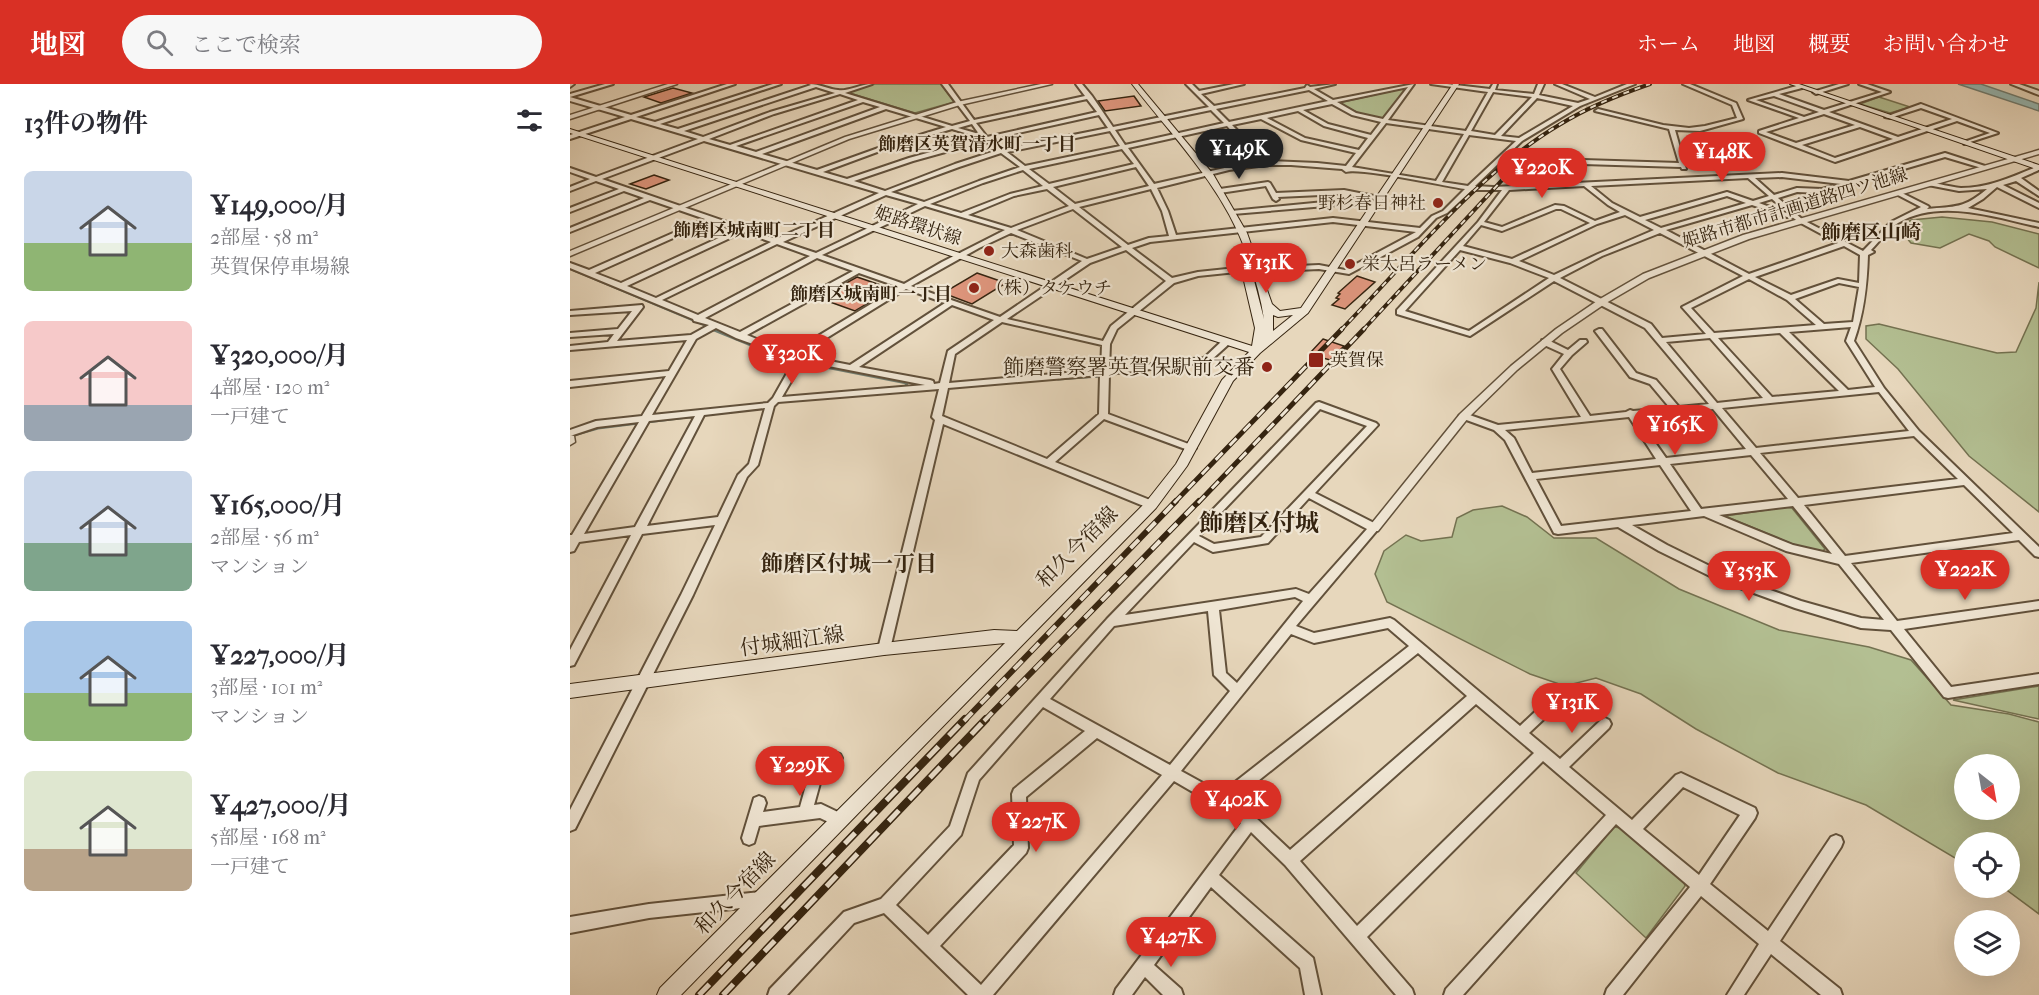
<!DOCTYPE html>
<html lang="ja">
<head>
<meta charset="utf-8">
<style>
	:root { --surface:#fff; --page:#f7f7f7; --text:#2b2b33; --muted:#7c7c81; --accent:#d93025 }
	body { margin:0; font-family:"IM FELL French Canon","Noto Serif JP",serif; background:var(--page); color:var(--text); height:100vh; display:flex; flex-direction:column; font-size:22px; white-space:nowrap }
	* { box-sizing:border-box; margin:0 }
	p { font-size:20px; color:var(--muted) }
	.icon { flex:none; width:33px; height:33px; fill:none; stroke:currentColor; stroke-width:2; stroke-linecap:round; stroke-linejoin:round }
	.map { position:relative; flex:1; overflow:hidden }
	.details { display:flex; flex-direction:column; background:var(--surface); width:570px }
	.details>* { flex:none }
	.needle { width:39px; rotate:149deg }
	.tools { position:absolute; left:1384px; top:670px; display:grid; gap:12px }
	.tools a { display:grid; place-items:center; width:66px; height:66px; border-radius:50%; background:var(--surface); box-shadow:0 6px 24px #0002; font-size:30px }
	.price { position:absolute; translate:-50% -51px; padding:0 14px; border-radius:21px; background:var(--accent); color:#fff; font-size:20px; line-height:39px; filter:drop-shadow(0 2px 3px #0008) }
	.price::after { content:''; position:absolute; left:50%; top:36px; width:18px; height:14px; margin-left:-9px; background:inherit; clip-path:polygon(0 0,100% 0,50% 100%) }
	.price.on { background:#222; color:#fff }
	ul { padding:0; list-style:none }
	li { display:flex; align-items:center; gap:18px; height:150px; padding:0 24px }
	li span { display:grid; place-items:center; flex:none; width:168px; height:120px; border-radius:9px; color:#555 }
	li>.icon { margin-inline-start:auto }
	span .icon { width:72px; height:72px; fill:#fffc; stroke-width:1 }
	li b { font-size:26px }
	h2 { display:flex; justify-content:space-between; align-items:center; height:72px; padding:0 24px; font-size:26px }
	header { display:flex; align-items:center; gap:36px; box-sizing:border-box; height:84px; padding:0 30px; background:var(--accent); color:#fff }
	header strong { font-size:28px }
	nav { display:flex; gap:33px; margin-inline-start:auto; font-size:21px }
	.search { width:420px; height:54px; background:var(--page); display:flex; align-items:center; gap:15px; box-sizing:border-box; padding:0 21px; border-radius:33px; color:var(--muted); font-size:22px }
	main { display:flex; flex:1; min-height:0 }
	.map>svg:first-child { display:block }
	.green { fill:#b3bf92; stroke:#747251; stroke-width:1.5; fill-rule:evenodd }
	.water { fill:#97b9b4; stroke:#707d72; stroke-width:1.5 }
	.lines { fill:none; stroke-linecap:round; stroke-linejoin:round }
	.stream-far1 { stroke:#707d72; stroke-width:2 }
	.stream { stroke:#707d72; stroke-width:3 }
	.building { fill:#df967d; stroke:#352410; stroke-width:1.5 }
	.minor-tunnel { stroke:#c3b39a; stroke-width:5; stroke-dasharray:5 3; stroke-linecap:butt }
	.minor-casing { stroke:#62513b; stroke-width:4 }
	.tertiary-casing { stroke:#62513b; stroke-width:3 }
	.secondary-casing { stroke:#352410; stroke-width:2 }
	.minor { fill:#efe5d3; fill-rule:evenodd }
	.tertiary { fill:#efe5d3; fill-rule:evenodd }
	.secondary { fill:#efe5d3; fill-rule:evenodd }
	.rail-far3-casing { stroke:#352410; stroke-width:4 }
	.rail-far2-casing { stroke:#352410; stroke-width:5 }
	.rail-far1-casing { stroke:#352410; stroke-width:6 }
	.rail-casing { stroke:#352410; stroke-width:8 }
	.rail-far3 { stroke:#efe5d3; stroke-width:2; stroke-dasharray:6; stroke-linecap:butt }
	.rail-far2 { stroke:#efe5d3; stroke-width:3; stroke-dasharray:10; stroke-linecap:butt }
	.rail-far1 { stroke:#efe5d3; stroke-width:4; stroke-dasharray:12; stroke-linecap:butt }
	.rail { stroke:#efe5d3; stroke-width:5; stroke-dasharray:15; stroke-linecap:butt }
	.poi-dot { fill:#8f2418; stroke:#efe5d3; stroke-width:2 }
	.labels { text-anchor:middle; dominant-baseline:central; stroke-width:4.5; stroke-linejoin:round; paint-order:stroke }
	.far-neighbourhood-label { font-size:18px; font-weight:bold; fill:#352410; stroke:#efe5d3 }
	.far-poi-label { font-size:18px; fill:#352410; stroke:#efe5d3; text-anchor:start }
	.far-street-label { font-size:18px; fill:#352410; stroke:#efe5d3 }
	.far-quarter-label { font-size:20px; font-weight:bold; fill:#352410; stroke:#efe5d3 }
	.poi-label { font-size:21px; fill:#352410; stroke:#efe5d3; text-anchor:end }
	.street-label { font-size:21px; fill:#352410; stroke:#efe5d3 }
	.neighbourhood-label { font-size:22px; font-weight:bold; fill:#352410; stroke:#efe5d3 }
	.quarter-label { font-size:24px; font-weight:bold; fill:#352410; stroke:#efe5d3 }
</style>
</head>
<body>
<header>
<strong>地図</strong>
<div class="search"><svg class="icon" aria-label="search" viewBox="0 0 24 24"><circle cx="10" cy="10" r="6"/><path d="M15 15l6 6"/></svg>ここで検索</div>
<nav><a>ホーム</a><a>地図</a><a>概要</a><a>お問い合わせ</a></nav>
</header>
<main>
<section class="details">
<h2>13件の物件<svg class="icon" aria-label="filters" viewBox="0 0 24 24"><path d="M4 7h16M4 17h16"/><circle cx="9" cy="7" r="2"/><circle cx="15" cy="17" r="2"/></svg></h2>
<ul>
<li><span style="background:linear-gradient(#c9d6e8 60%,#8fb573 0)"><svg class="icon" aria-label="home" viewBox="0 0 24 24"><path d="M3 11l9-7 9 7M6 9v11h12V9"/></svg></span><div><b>¥149,000/月</b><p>2部屋 · 58 m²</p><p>英賀保停車場線</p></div></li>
<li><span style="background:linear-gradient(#f6c9c9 70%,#9aa5b1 0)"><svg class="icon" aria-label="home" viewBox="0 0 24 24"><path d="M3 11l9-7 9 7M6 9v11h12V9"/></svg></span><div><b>¥320,000/月</b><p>4部屋 · 120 m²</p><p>一戸建て</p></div></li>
<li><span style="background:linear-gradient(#c9d6e8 60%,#7fa58c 0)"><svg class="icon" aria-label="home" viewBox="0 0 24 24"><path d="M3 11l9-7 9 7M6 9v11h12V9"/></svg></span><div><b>¥165,000/月</b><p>2部屋 · 56 m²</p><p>マンション</p></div></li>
<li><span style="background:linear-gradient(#a9c7e8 60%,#8fb573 0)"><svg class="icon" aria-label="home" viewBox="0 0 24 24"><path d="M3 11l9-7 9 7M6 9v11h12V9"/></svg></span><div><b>¥227,000/月</b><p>3部屋 · 101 m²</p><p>マンション</p></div></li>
<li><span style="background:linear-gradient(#dfe7d0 65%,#b9a48a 0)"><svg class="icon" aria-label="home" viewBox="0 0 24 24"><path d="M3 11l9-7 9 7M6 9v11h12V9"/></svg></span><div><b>¥427,000/月</b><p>5部屋 · 168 m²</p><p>一戸建て</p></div></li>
</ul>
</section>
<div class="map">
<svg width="1469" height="911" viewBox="0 0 1469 911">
	<rect width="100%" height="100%" fill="#e7d7bc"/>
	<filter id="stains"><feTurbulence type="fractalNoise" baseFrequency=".00333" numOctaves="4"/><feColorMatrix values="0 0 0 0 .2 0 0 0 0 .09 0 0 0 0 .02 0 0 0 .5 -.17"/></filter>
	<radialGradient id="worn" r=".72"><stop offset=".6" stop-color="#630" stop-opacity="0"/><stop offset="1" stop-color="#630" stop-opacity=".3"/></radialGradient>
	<g class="green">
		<path d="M305 0H371L384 18 345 29 276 8Z"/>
		<path d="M831 5 835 6 813 34 795 32 768 19Z"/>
		<path d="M1309 13 1340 23 1320 29 1290 20Z"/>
		<path d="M1372 133 1422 138 1469 150V184L1425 163 1419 157 1399 150 1370 164 1341 159 1328 144 1341 136Z"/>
		<path d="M1469 198V428L1399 372 1328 285 1296 255V242L1309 240 1427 269 1446 268 1466 224Z"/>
		<path d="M932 422 957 433 984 454H1026L1109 505 1209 546 1299 563 1341 576 1381 621 1439 630 1469 638V830L1434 804H1440V759H1395V780L1296 721 1208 689 1126 645 1071 610 1026 594 995 602 960 590 817 518 805 490 814 467 836 451 851 457 882 453 887 434 903 426ZM1395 681H1440V726H1395Z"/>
		<path d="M1216 423 1222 424 1255 465 1251 468 1225 461 1155 432Z"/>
		<path d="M1469 602V635L1383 616Z"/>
		<path d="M1044 743 1052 744 1113 794 1115 802 1076 854 1006 789Z"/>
	</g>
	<path class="water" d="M1388 0H1411L1469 20V27Z"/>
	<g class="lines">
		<path class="stream-far1" d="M0 185 146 246"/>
		<g class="stream">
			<path d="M142 245 215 275 337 299 334 306"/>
			<path d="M579 280 626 274"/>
			<path d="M488 295 529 292"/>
			<path d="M0 352 28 344 182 325"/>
		</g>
	</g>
	<g class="building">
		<path d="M103 4 122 9 91 19 74 13Z"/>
		<path d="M564 12 571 22 535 27 528 17Z"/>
		<path d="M84 91 99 96 76 105 60 100Z"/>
		<path d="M407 189 436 199 402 220 373 209Z"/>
		<path d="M787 192 805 198 775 225 762 221 769 215 766 214 770 210 768 209Z"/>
		<path d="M287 193 322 205 285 227 249 214Z"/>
		<path d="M753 255 774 262 760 276 739 270Z"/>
	</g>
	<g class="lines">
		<path class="minor-tunnel" d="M1008 21 1028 27"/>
		<defs>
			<g id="minor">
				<path d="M0 0H4L0 3Z"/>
				<path d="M35 0H43L0 13 61 31 157 0H165L66 33 85 38 203 0H211L90 40 108 45 241 1 239 0C250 0 258 5 268 6 278 8 290 0 302 0L275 9 382 42 400 37 372 0H378L404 36 515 12 506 0H512L522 12 543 43 639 23 616 0H622L629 7 664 0H674L631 10 644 22 735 4 737 1 740 3 765 0 744 5 763 16 844 0 818 36 896 47 918 8 861 0H877L920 5 923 0H927L925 6 964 10 968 0H974L969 11 1008 19 1020 15 985 0H992L1025 13 1057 0H1065L1010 22 952 57 905 102 923 103 1212 89 1279 97 1375 69 1418 83 1415 85 1375 73 1252 109 1227 108 1208 114 1233 136 1293 167 1321 138 1351 123 1326 110V108H1330L1358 122 1359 123 1357 125C1386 122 1393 125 1417 105L1389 107 1358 101V99C1369 99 1380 103 1391 104 1420 104 1443 92 1469 82V86L1451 94 1469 107V112L1446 97 1433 101 1469 119V124L1427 103 1413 115 1398 124 1469 139V143C1425 133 1369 114 1328 139 1318 145 1309 158 1301 166L1304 168 1298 171C1297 202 1294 229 1284 257L1314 304 1349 347 1469 463V473L1465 472 1449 456 1281 479 1327 537 1469 517V525L1334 545 1381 603 1469 590V600L1378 614 1374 613 1321 546 1291 544 1225 524 1148 496 1089 467 1048 443 988 450 984 449 935 356 924 346 891 334 889 332 894 329 928 341 1011 333 982 285 994 270 972 260V256H978L998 266 1010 256H1016L1017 258 1002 271 990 285 1020 332 1056 328 1060 326 1063 327 1100 324 1080 300 1060 293 1025 247 1029 245H1032L1066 289 1086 296 1109 323 1139 320 1075 244 984 197 900 252 827 230V226L908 138 932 106H902L877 129 866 134 848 153 779 190 749 185 686 188 682 186 686 184 749 181 775 186 846 148 763 138 580 158 562 164 602 194 628 188 676 183 680 185 676 187 628 192 604 199 547 245 540 260 539 285 634 274 653 256H659V260L639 278 539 290 538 330 624 362 626 364 621 367 618 366 534 335 485 378 585 418 586 421 581 425 373 340 320 565 318 568 314 570 310 568 308 565 365 336 362 333 369 305 208 318 204 322 188 381 177 393 123 511 5 745 0 747V726L111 511 145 441 72 450 4 581 0 582V566L61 451 9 458 4 467 0 468V451H2L69 338 27 343 0 352V346L26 337 72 332 96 292 0 303V297L99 287 117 256 0 266V262L38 258 44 250 0 253V249L48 245 62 227 0 231V227L72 221 73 223 47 257 121 251 139 241 124 237 123 235 0 184V179L19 186 135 135 80 116 0 148V144L74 114 54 107 0 128V124L49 105 26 97 0 107V103L20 95 0 88V84L26 93 128 55 61 35 0 55V51L55 33 0 17V10ZM246 3 265 9 200 28 133 53 114 47ZM838 3 813 35 786 29 767 18ZM739 6 758 17 659 38 646 25ZM923 8 962 13 925 51 901 47ZM270 10 288 16 160 61 139 55 204 30ZM967 14 1003 22 949 54 931 52ZM517 15 527 28 417 53 406 39ZM293 18 310 23 186 68 166 62ZM762 20 782 31 811 38 801 51 758 40 733 26ZM316 25 376 43 314 62 247 86 192 70ZM641 26 654 39 555 61 545 46ZM728 27 754 42 798 54 789 66 735 54 697 34ZM529 31 538 44 433 65 421 55ZM691 35 731 56 786 69 776 82 747 79 697 77 662 41ZM816 39 894 50 866 97 782 83ZM402 40 409 50 388 44ZM657 42 690 78 659 83 584 100 558 64ZM382 45 411 54 339 74 277 95 253 88 318 64ZM540 47 550 62 455 82 437 68ZM899 51 946 57 898 102 872 98ZM134 57 309 109 206 155 32 95ZM415 57 428 66 385 80 315 107 284 97 343 77ZM552 65 564 80 479 100 459 85ZM431 69 450 83 409 97 354 118 321 108 389 83ZM696 81H721L772 85 776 88C789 83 875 102 895 105L873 127 862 132 850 144 763 134 606 151 598 127 587 104 659 86ZM566 83 579 102 505 120 483 103ZM453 86 473 102 440 110 391 129 360 120 413 99ZM1212 93 1271 100 1252 105 1227 104 1204 111 1185 94ZM1178 94 1199 112 1183 117 1157 108 1070 133 1042 119 1021 102ZM1014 102 1038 121 1050 128 1025 137 994 122 985 121 932 143 914 138 939 106ZM477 105 499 122 441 144 398 131 444 112ZM581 105 592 127 599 152 579 154 558 161 509 123ZM316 111 348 120 246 169 213 158ZM1157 112 1176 119 1091 144 1075 136ZM1202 115 1219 130 1189 119ZM1182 121 1217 133H1222L1229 138 1268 159 1179 190 1096 146ZM355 122 435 146 372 178 334 200 252 171ZM503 125 552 163 517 175 447 146ZM986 125H991L1020 139 942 175 893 162 911 141 932 147ZM1055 131 1084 146 1028 170 984 191 949 177 1027 140ZM141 137 166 146 51 199 25 189ZM173 148 201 158 86 214 57 202ZM441 149 512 177 430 233 341 202 409 164ZM1090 149 1173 192 1112 223 1136 250 1092 254 1081 240 990 194 1032 172ZM207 160 240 172 128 231 92 216ZM1274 162 1290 171 1289 199 1268 195 1221 211 1185 193ZM556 166 596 197 541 242 533 257 437 235 520 179ZM890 166 940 179 979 194 899 247 835 227ZM247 174 283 187 170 248 135 234ZM289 189 329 203 220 269 177 251ZM1179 195 1217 216 1246 241 1144 249 1121 224ZM1269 199 1289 203 1283 238 1254 240 1225 215ZM336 205 375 219 280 281 229 271ZM382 221 424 236 378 267 370 299 364 300 363 297 360 296 289 283ZM432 238 532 261 531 286 379 299 385 270ZM1281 243 1276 257 1305 303 1278 306 1219 248ZM146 244 166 254 225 275 203 314 198 319 82 331 126 255ZM1210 249 1269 307 1202 313 1148 254ZM1140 254 1193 314 1147 319 1096 258ZM233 277 355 301 212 313ZM530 291 529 330 477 375 372 332 378 304ZM1309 308 1339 347 1186 364 1152 324ZM195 324 179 380 168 391 148 433 77 442 134 331ZM1143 325 1176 365 1096 374 1067 333ZM125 332 65 443 14 450 79 337ZM1059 333 1086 375 962 389 944 354 935 346ZM1344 352 1388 395 1228 414 1190 369ZM1181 371 1218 415 1131 425 1100 380ZM1090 381 1121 427 991 442 966 395ZM1394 401 1443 449 1275 472 1234 421ZM1223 422 1262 470 1223 461 1149 431ZM1134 432 1216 467 1269 480 1314 536 1291 534 1231 517 1156 490 1097 461 1062 441Z"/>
				<path d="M1113 0H1120L1166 19 1173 35 1130 47 1105 46 1116 85H1112L1111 83 1013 80 998 83 956 100 951 99 994 81 1013 76 1109 79 1099 45 1025 27 1028 25 1093 41 1119 44 1135 42 1167 34 1162 21Z"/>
				<path d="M1269 0H1278L1246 10 1243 8Z"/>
				<path d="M1289 0H1297L1320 8 1259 28 1328 53 1382 35 1351 24 1320 34 1315 33 1351 20 1428 49 1394 60V58L1420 49 1387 37 1265 78 1189 49V47L1229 34 1178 16 1230 1 1232 4 1209 10 1254 26 1312 8ZM1204 12 1249 28 1234 33 1186 16ZM1254 30 1285 41 1226 59 1196 48ZM1290 43 1323 55 1265 74 1232 61Z"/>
				<path d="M1441 0H1449L1469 7V11Z"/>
				<path d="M698 98 700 99 706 109 774 106 814 114 811 116 778 111 782 118 779 120 663 130 661 129V127L775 116 772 110 708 113 709 115 706 117 703 115 696 102 650 109 647 107 650 105Z"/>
				<path d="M749 318 806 339 808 341 745 409 808 441 809 444 726 542 744 549 820 534 824 536 950 642 983 611 987 610 991 611 993 615 991 619 959 649 990 675 1031 636 1035 634 1039 636 1041 640 1039 644 999 683 1062 736 1106 691 1111 689 1185 724 1187 729 1185 734 1140 800 1198 847 1261 753 1266 751 1271 753 1273 758 1271 763 1210 857 1270 905 1272 911H1251L1201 870 1174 911H1157L1189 860 1131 812 1053 911H1035L1037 905 1120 803 1046 740 893 911H874L876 905 1036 731 973 677 797 853 842 905 844 911H826L715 781 681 748 649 791 743 874 751 911H735L730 884 641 803 584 881 611 905 613 911H593L575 893 562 911H544L546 905 671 739 647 722 604 697 423 911H398L314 829 284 839 217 911H198L200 905 274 828 311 815 380 742 398 689 537 535 746 319ZM750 325 797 342 691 453 644 460 629 452ZM739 414 797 445 739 510 726 505 555 531 624 458 643 468 698 459ZM725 513 733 517 667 599 656 589 649 526ZM638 527 644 591 660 607 600 681 480 615 544 542ZM818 544 839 562 651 709 611 687 721 550 744 559ZM848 569 897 612 720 766 685 733 663 717ZM906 620 964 669 787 842 730 777ZM473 623 515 647 444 705 442 710 444 761 358 851 326 821 391 751 409 696ZM527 654 592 691 411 901 370 862 456 769 458 764 456 713ZM1113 703 1170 731 1129 791 1073 745Z"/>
				<path d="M265 668 270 670 272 674 270 678 255 681 244 721 251 720 274 731 276 736 274 741 269 743 250 734 189 742 184 759 179 761 174 759 172 754 184 714 189 712 194 714 196 719 193 728 230 723 241 683 231 684 226 682 224 678 226 674Z"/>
				<path d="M190 808 195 810 197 815 195 820 190 822 79 834 0 849V833L79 820Z"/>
			</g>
			<g id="tertiary">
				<path d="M98 0H107L0 35V31Z"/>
				<path d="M471 0H482L390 21 279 55 0 172V167L275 53 387 18Z"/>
				<path d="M1469 66V70L1179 155 1079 194 1036 219 992 249 947 286 898 334 808 447H800L798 444 890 330 941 282 986 245 1030 215 1073 190 1173 151Z"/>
				<path d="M0 351 4 352 5 358 0 361Z"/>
			</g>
			<g id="secondary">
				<path d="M562 0H568L643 90 677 149 702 220 710 227 731 224 883 0H889L738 229 690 269 663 297 617 382 586 424 111 911H87L90 904 435 559 314 571 0 614V600L314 559 424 546 447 547 576 418 606 380 652 296 679 268 0 49V45L682 262 685 244 667 167 675 165C651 101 603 53 562 0ZM679 177C686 196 691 215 694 235ZM703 231 708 233 723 231 703 247Z"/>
				<path d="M1220 0H1229L1469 81V86Z"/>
			</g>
		</defs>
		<use href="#minor" class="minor-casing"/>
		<use href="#tertiary" class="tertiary-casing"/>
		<use href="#secondary" class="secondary-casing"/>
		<use href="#minor" class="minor"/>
		<use href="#tertiary" class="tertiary"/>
		<use href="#secondary" class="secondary"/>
		<defs>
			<g id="rail-far3">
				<path d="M771 246C836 179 909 88 989 41 1018 23 1048 11 1080 0"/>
				<path d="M793 246 960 66"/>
			</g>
			<g id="rail-far2">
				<path d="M604 419 772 245"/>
				<path d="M628 419 794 245"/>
			</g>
			<g id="rail-far1">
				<path d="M394 637 606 417"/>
				<path d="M414 637 629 417"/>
			</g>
			<g id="rail">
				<path d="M129 911 395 635"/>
				<path d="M153 911 416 635"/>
			</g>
		</defs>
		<use href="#rail-far3" class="rail-far3-casing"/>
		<use href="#rail-far2" class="rail-far2-casing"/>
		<use href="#rail-far1" class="rail-far1-casing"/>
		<use href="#rail" class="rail-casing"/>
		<use href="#rail-far3" class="rail-far3"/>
		<use href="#rail-far2" class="rail-far2"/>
		<use href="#rail-far1" class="rail-far1"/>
		<use href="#rail" class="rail"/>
	</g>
	<g class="poi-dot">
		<circle cx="868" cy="119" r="6"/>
		<circle cx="419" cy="167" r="6"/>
		<circle cx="780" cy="180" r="6"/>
		<circle cx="404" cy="204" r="6"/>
		<rect x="738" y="268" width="16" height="16" rx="3"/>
		<circle cx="697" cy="283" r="6"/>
	</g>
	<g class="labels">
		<g class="far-neighbourhood-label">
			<text x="407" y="60">飾磨区英賀清水町一丁目</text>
			<text x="184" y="146">飾磨区城南町二丁目</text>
			<text x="301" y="210">飾磨区城南町一丁目</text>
		</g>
		<g class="far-poi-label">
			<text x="856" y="119" text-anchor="end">野杉春日神社</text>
			<text x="431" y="167">大森歯科</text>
			<text x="792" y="180">栄太呂ラーメン</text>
			<text x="416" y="204">（株）タケウチ</text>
			<text x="760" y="276">英賀保</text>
		</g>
		<g class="far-street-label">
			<text transform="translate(1225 124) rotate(-17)">姫路市都市計画道路四ツ池線</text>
			<text transform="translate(348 142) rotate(18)">姫路環状線</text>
		</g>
		<g class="far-quarter-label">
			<text x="1301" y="148">飾磨区山崎</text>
		</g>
		<g class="poi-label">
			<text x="685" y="283">飾磨警察署英賀保駅前交番</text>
		</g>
		<g class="street-label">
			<text transform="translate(507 463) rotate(-45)">和久今宿線</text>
			<text transform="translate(222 557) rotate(-8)">付城細江線</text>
			<text transform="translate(165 809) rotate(-46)">和久今宿線</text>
		</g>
		<g class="neighbourhood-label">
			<text x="279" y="480">飾磨区付城一丁目</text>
		</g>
		<g class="quarter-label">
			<text x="689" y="439">飾磨区付城</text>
		</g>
	</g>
	<rect width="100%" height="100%" filter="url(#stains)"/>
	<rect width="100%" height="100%" fill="url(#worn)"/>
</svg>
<div class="tools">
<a><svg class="needle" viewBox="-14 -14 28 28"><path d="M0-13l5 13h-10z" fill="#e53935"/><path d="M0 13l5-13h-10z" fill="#7c7c81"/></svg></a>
<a><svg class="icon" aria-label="locate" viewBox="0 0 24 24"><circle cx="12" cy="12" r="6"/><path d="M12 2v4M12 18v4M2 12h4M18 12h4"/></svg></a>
<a><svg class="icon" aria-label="layers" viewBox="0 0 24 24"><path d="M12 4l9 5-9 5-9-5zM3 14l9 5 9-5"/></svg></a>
</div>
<b class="price on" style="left:669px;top:96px">¥149K</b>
<b class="price" style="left:1152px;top:99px">¥148K</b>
<b class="price" style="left:972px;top:115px">¥220K</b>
<b class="price" style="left:696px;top:210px">¥131K</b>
<b class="price" style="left:222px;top:301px">¥320K</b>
<b class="price" style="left:1105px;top:372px">¥165K</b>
<b class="price" style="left:1395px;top:517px">¥222K</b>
<b class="price" style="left:1179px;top:518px">¥353K</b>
<b class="price" style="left:1002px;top:650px">¥131K</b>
<b class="price" style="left:230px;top:713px">¥229K</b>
<b class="price" style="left:666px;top:747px">¥402K</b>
<b class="price" style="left:466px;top:769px">¥227K</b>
<b class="price" style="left:601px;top:884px">¥427K</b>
</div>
</main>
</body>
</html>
